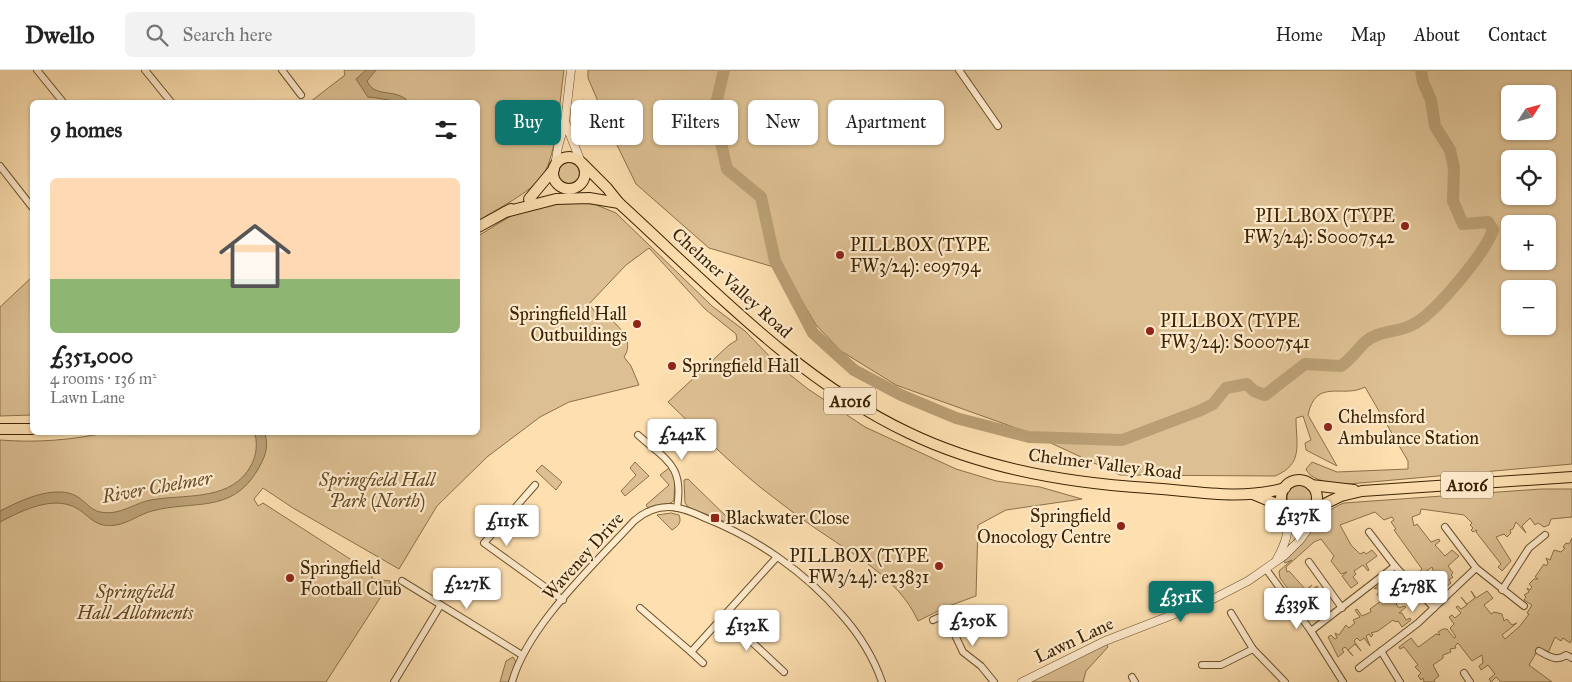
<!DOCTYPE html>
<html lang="en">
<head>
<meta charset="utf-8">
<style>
	:root { --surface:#fff; --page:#f2f2f2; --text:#222; --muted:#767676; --line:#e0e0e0; --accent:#0f766e }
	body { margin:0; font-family:"IM FELL Great Primer",serif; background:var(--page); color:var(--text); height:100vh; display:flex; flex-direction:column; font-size:19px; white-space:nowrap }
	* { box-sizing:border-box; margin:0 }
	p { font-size:16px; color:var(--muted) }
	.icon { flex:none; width:28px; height:28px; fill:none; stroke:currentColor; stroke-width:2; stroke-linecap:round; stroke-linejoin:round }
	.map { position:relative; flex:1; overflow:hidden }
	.drawer { position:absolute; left:30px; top:30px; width:450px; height:335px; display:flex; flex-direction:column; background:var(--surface); border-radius:8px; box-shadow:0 1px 4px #0004 }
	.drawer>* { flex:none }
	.banner { position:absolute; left:495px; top:30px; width:475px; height:45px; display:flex; gap:10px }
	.needle { width:32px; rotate:54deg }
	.controls { position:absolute; left:1501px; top:15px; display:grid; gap:10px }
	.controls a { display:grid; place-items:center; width:55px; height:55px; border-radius:8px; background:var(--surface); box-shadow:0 1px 4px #0004; font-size:25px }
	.price { position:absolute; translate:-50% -42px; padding:0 11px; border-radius:5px; background:#fff; color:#222; font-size:16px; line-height:32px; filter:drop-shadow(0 1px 2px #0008) }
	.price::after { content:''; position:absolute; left:50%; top:30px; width:15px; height:11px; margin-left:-8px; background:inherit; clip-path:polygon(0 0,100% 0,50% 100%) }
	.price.active { background:var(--accent); color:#fff }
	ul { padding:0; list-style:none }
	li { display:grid; align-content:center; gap:10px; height:265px; padding:0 20px }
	li span { display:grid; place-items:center; height:155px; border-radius:8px; color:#555 }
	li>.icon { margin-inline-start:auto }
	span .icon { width:90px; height:90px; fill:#fffc; stroke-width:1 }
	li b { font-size:21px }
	h2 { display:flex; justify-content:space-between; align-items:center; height:60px; padding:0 20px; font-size:21px }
	.chip { padding:0 18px; border-radius:8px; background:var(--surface); box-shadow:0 1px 4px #0004; font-size:18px; line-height:45px }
	.chip.active { background:var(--accent); color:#fff }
	header { display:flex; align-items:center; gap:30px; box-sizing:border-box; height:70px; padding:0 25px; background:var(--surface); border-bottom:1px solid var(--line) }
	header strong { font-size:24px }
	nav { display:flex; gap:28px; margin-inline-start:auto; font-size:18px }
	.search { width:350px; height:45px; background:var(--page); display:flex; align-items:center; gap:12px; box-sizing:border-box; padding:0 18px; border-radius:8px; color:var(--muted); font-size:19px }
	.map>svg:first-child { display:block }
	.green { fill:#dcbf92; stroke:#8a7149; fill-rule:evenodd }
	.water { fill:#ba9f74; stroke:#866d46 }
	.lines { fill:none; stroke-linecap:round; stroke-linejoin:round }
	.river { stroke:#ba9f74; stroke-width:12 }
	.minor-casing { stroke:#6a522c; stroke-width:8 }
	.tertiary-casing { stroke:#6a522c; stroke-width:9 }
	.primary-casing { stroke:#392300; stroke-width:12 }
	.minor { stroke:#feeacc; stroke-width:6 }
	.tertiary { stroke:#feeacc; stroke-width:8 }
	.primary { stroke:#fddfb0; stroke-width:10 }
	.poi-dot { fill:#8f2418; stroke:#feeacc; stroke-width:2 }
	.labels { text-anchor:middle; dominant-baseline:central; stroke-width:4.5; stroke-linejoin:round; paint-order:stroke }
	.shield { fill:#feeacc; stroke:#745f3d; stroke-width:1 }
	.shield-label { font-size:16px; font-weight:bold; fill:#392300 }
	.poi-label { font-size:18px; fill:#392300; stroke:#feeacc; text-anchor:start }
	.street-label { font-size:18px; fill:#392300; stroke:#feeacc }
	.park-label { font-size:18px; font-style:italic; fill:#624a24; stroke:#feeacc }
	.water-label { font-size:19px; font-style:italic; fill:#664e29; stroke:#feeacc }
</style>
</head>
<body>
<header>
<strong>Dwello</strong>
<div class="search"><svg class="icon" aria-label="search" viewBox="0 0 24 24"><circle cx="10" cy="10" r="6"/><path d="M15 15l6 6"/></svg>Search here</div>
<nav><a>Home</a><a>Map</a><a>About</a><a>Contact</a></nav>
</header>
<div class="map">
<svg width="1572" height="612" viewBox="0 0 1572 612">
	<rect width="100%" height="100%" fill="#fddfb0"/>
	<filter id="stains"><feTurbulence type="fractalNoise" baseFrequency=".004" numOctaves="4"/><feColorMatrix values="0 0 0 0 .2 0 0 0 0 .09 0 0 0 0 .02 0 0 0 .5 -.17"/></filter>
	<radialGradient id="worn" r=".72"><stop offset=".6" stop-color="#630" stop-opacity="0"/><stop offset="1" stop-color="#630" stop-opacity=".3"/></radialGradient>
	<g class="green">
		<path d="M345 0H564C560 26 557 85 543 105 531 123 496 139 478 151V32H310L345 5 344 1Z"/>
		<path d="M588 0H1572V394L1349 414C1336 413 1312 413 1306 399L1312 392 1337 402 1408 399V391L1365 317C1343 329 1316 307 1308 345L1337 396 1306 380 1305 373 1311 370 1303 346 1296 348C1296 374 1304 394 1275 406L1120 405 1027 362 896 315 841 281 816 255 784 200 709 178 636 114 616 73 588 8ZM1510 24H1548V61H1510ZM1510 89H1548V126H1510ZM1510 154H1548V191H1510ZM1510 219H1548V256H1510Z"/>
		<circle cx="569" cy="103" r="11"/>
		<path d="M568 132 594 134 616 143 712 236 745 261 780 297 808 319 865 357 956 399 996 411 1040 417 1082 429 1006 440 978 455 976 526 946 537 918 551C899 508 852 484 815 458 796 445 778 431 760 417 728 391 698 361 668 332L729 275 737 270 736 264 705 239 649 178 626 195 589 234 595 242H602C616 253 636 270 624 287L631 296 639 315 569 332 540 347 487 387 437 436 399 499 293 438 263 418 254 429 258 436 263 433 364 498 372 501V509L391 511 326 612H0V370C37 373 73 370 109 362H478V166L509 147 537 135Z"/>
		<path d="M32 207V345L0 346V237Z"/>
		<path d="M635 392 649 406 625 426 621 421 636 405 630 398Z"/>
		<path d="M542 395 562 412 556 420 536 401Z"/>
		<path d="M669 398 675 408 674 430 671 433 648 438 646 435 669 415 660 405Z"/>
		<path d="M688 409 729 449 731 454 688 437 685 433 684 410Z"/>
		<circle cx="1300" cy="428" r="13"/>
		<path d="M1541 419H1572V447L1551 449 1549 455 1544 457 1538 453 1535 455 1530 448 1522 456 1526 463 1516 452 1513 459 1510 460 1511 463 1507 467 1504 464 1496 467 1511 491 1502 501 1498 497 1501 494 1476 462 1477 460 1473 462 1471 460 1473 458 1470 455 1472 453 1464 445 1421 439 1420 444 1412 447 1414 456 1417 454 1431 472 1439 469 1440 471 1435 475 1445 486 1452 480 1459 486 1448 496 1453 503 1451 505 1453 507 1449 510 1451 513 1445 517 1437 507 1432 511 1430 510 1435 506 1432 497 1421 505 1419 502 1422 499 1394 460 1396 459 1391 452 1394 450 1392 447 1384 450 1375 442 1340 455 1351 475 1360 484 1364 482 1366 484 1372 480 1377 486 1366 494 1369 500 1368 501 1363 495 1354 501 1356 504 1353 507 1358 513 1351 518 1342 506 1347 502 1341 504 1331 491 1334 486 1321 469 1314 472 1286 497 1287 502 1289 501 1306 520 1312 515 1307 520 1309 522 1317 516 1326 529 1319 530 1316 528 1308 539 1315 549 1308 546 1280 508 1279 501 1292 490 1285 493 1284 491C1308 471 1314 444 1344 433Z"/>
		<path d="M671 443 679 445C682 453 678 456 672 460L657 445Z"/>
		<path d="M1572 468V569L1570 573 1563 568 1561 571 1555 567 1548 583 1539 578 1529 595 1552 612H1501L1496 607 1491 612 1489 609 1495 604 1488 595 1481 600 1479 596 1483 593 1482 585 1472 591 1458 573 1455 576 1456 578 1450 579 1451 582 1443 585V588L1433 595 1439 606 1434 610 1435 612H1424L1423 608 1421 610 1418 606 1421 603 1415 597 1418 595 1404 577 1400 579 1399 577 1411 568 1418 577 1420 576 1436 564 1440 565 1438 562 1443 559H1447L1454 568 1456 567 1450 558 1454 554 1449 547 1452 545 1455 548 1461 543 1456 537 1458 536 1461 539 1467 535 1461 527 1467 534 1475 528 1471 521 1476 528 1487 521 1493 528 1484 535 1491 544 1494 542 1502 544 1504 551 1507 549 1512 555 1517 553 1502 565 1505 569 1520 556 1529 544 1527 543 1532 535 1524 530 1526 527 1524 525 1529 522 1527 518 1530 520 1532 517 1529 514 1534 509H1538L1535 507 1544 494 1546 496 1548 493 1546 488 1550 490 1554 480 1561 482 1565 478 1563 477 1566 473 1569 474Z"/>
		<path d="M1382 512 1396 532 1404 526 1396 534 1399 538 1404 536 1406 537 1399 543H1402L1406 550 1410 548 1411 550 1402 557 1398 551 1395 552 1393 550 1378 561 1371 563 1373 565 1371 567 1369 564 1366 566 1370 576 1364 568 1360 571 1357 568 1354 571 1361 581 1355 574 1348 580 1353 586 1345 577 1342 579 1344 582 1338 587 1328 567 1331 565 1335 569 1337 568 1335 563 1339 565 1346 555 1349 558 1355 553 1353 550 1360 547 1355 540 1357 539 1362 546 1371 542 1370 539 1381 531 1377 524 1379 522 1377 518 1374 519Z"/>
		<path d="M1106 573 1108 577 1086 601 1083 612H1031Z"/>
		<path d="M513 587 516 592 509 612H500L506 591Z"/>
	</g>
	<g class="water">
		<path d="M366 0H376L367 11C375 29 395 17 409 32 395 33 383 28 368 27L356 9Z"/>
		<path d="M255 363H265C269 379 265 387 257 401 231 444 193 430 152 441 140 444 129 453 116 455 91 459 89 441 69 435 47 428 19 442 0 452V441C18 432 40 421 61 422 83 423 86 439 100 442 120 446 134 433 151 430 184 424 225 431 247 402 256 389 258 378 255 363Z"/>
	</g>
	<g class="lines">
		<path class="river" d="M724 0 714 43 727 99 761 127 775 191 813 263 854 300 901 325 956 348 1029 367 1122 370 1199 341 1213 334 1226 318 1247 314 1254 321 1265 325 1305 294 1341 296C1351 289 1357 280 1365 272 1379 260 1397 263 1412 255 1434 245 1485 183 1493 160L1488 152 1463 154 1453 131 1454 98 1450 80 1435 56 1431 30 1423 12 1421 0"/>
		<defs>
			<g id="minor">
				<path d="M37 0 63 32"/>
				<path d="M145 0 171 32"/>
				<path d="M282 0 301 25"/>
				<path d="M959 0 998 56"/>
				<path d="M0 96 32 137"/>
				<path d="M638 365C667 391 684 395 677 438"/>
				<path d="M535 415 484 473 563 530"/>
				<path d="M1445 457 1476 498 1524 536"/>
				<path d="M1369 462 1395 496 1434 538"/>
				<path d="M1309 492 1342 538"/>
				<path d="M1266 499 1311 561 1343 612"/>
				<path d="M402 511 522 585"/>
				<path d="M1502 520 1529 478 1545 465"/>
				<path d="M640 538 691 582 777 487"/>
				<path d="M1231 543 1253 579 1285 612"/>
				<path d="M945 544 963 582 981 596 994 612"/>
				<path d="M724 546 784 602"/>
				<path d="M933 550 955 540"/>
				<path d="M1311 561 1395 496"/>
				<path d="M1381 581 1400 612"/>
				<path d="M1539 581C1549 586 1556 592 1566 585L1572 588"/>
				<path d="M691 582 703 593"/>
				<path d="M1202 595H1221L1253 579"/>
				<path d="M1359 598 1418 553 1476 498"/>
				<path d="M1464 603 1470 612"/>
				<path d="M1132 607 1135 612"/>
				<path d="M394 612 440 536"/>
				<path d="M512 612C528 555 594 495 634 451 644 442 656 437 669 437 681 437 694 443 705 448 756 468 805 502 841 544 859 564 873 586 882 612"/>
			</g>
			<g id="tertiary">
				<path d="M565 52 581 92"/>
				<path d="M555 96 558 77 565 52 571 0"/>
				<path d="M1277 489C1286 473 1289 461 1289 443"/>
				<path d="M1022 612 1105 571 1211 530 1248 511 1285 485 1300 470 1308 459 1309 443"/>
			</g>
			<g id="primary">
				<circle cx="569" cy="103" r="16"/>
				<path d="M582 93 607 118 619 133C709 215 797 310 909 363 984 399 1067 413 1149 418 1194 421 1241 431 1285 418"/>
				<path d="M529 129 554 99"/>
				<path d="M505 142 556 129 589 128 619 133"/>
				<path d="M478 157 511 139"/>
				<path d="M0 359H32"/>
				<circle cx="1299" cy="428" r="18"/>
				<path d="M1311 415 1354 420"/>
				<path d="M1255 425 1284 437"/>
				<path d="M1312 440 1341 426 1362 421 1572 407"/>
			</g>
		</defs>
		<use href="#minor" class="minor-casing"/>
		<use href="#tertiary" class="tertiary-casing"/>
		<use href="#primary" class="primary-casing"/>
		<use href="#minor" class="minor"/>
		<use href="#tertiary" class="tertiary"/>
		<use href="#primary" class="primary"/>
	</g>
	<g class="poi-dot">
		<circle cx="1405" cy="156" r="5"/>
		<circle cx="840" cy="185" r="5"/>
		<circle cx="637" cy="254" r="5"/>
		<circle cx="1150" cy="261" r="5"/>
		<circle cx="672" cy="296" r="5"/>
		<circle cx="1328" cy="357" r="5"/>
		<rect x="710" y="443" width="10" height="10" rx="2.5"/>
		<circle cx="1121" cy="456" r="5"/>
		<circle cx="939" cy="496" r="5"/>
		<circle cx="290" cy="508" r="5"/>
	</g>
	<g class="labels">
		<g class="shield">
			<rect x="824" y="317.5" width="52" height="27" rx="4"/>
			<rect x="1441" y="401.5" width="52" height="27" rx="4"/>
		</g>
		<g class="shield-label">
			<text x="850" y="331">A1016</text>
			<text x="1467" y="415">A1016</text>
		</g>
		<g class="poi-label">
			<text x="1395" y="146" text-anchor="end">PILLBOX (TYPE<tspan x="1395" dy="21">FW3/24): S0007542</tspan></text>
			<text x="850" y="175">PILLBOX (TYPE<tspan x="850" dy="21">FW3/24): e09794</tspan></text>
			<text x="627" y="244" text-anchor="end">Springfield Hall<tspan x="627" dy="21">Outbuildings</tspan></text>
			<text x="1160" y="251">PILLBOX (TYPE<tspan x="1160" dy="21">FW3/24): S0007541</tspan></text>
			<text x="682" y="296">Springfield Hall</text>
			<text x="1338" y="347">Chelmsford<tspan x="1338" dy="21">Ambulance Station</tspan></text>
			<text x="1111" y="446" text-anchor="end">Springfield<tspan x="1111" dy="21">Onocology Centre</tspan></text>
			<text x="725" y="448">Blackwater Close</text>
			<text x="929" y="486" text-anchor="end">PILLBOX (TYPE<tspan x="929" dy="21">FW3/24): e23831</tspan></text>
			<text x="300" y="498">Springfield<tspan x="300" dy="21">Football Club</tspan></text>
		</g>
		<g class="street-label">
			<text transform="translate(732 213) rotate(42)">Chelmer Valley Road</text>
			<text transform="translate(1105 394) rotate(7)">Chelmer Valley Road</text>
			<text transform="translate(583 486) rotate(-48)">Waveney Drive</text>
			<text transform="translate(1074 570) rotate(-25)">Lawn Lane</text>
		</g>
		<g class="park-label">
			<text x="377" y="410">Springfield Hall<tspan x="377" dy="21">Park (North)</tspan></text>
			<text x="135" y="522">Springfield<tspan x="135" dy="21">Hall Allotments</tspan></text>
		</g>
		<g class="water-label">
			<text transform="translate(157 417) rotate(-10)">River Chelmer</text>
		</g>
	</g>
	<rect width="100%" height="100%" filter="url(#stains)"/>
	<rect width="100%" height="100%" fill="url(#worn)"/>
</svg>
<div class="controls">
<a><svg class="needle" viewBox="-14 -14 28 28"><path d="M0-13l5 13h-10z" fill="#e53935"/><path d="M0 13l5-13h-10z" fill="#767676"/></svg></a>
<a><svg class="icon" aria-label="locate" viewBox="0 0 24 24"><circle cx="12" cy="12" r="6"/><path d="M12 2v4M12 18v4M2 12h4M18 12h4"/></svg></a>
<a>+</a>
<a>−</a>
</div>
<b class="price" style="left:682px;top:391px">£242K</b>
<b class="price" style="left:1298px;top:472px">£137K</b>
<b class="price" style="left:507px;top:477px">£115K</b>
<b class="price" style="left:467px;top:540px">£227K</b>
<b class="price" style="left:1413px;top:543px">£278K</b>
<b class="price active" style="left:1181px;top:553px">£351K</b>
<b class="price" style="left:1297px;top:560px">£339K</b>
<b class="price" style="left:973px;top:577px">£250K</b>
<b class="price" style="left:747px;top:582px">£132K</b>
<div class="banner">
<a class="chip active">Buy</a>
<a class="chip">Rent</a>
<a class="chip">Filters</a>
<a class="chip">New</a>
<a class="chip">Apartment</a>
</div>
<section class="drawer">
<h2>9 homes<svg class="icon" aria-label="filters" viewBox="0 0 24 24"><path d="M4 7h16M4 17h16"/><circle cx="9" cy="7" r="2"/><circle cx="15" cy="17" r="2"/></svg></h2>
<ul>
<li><span style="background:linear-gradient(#ffd9b3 65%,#8fb573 0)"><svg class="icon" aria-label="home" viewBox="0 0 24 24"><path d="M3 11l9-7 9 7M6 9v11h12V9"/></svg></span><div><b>£351,000</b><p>4 rooms · 136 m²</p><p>Lawn Lane</p></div></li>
</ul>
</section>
</div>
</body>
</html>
